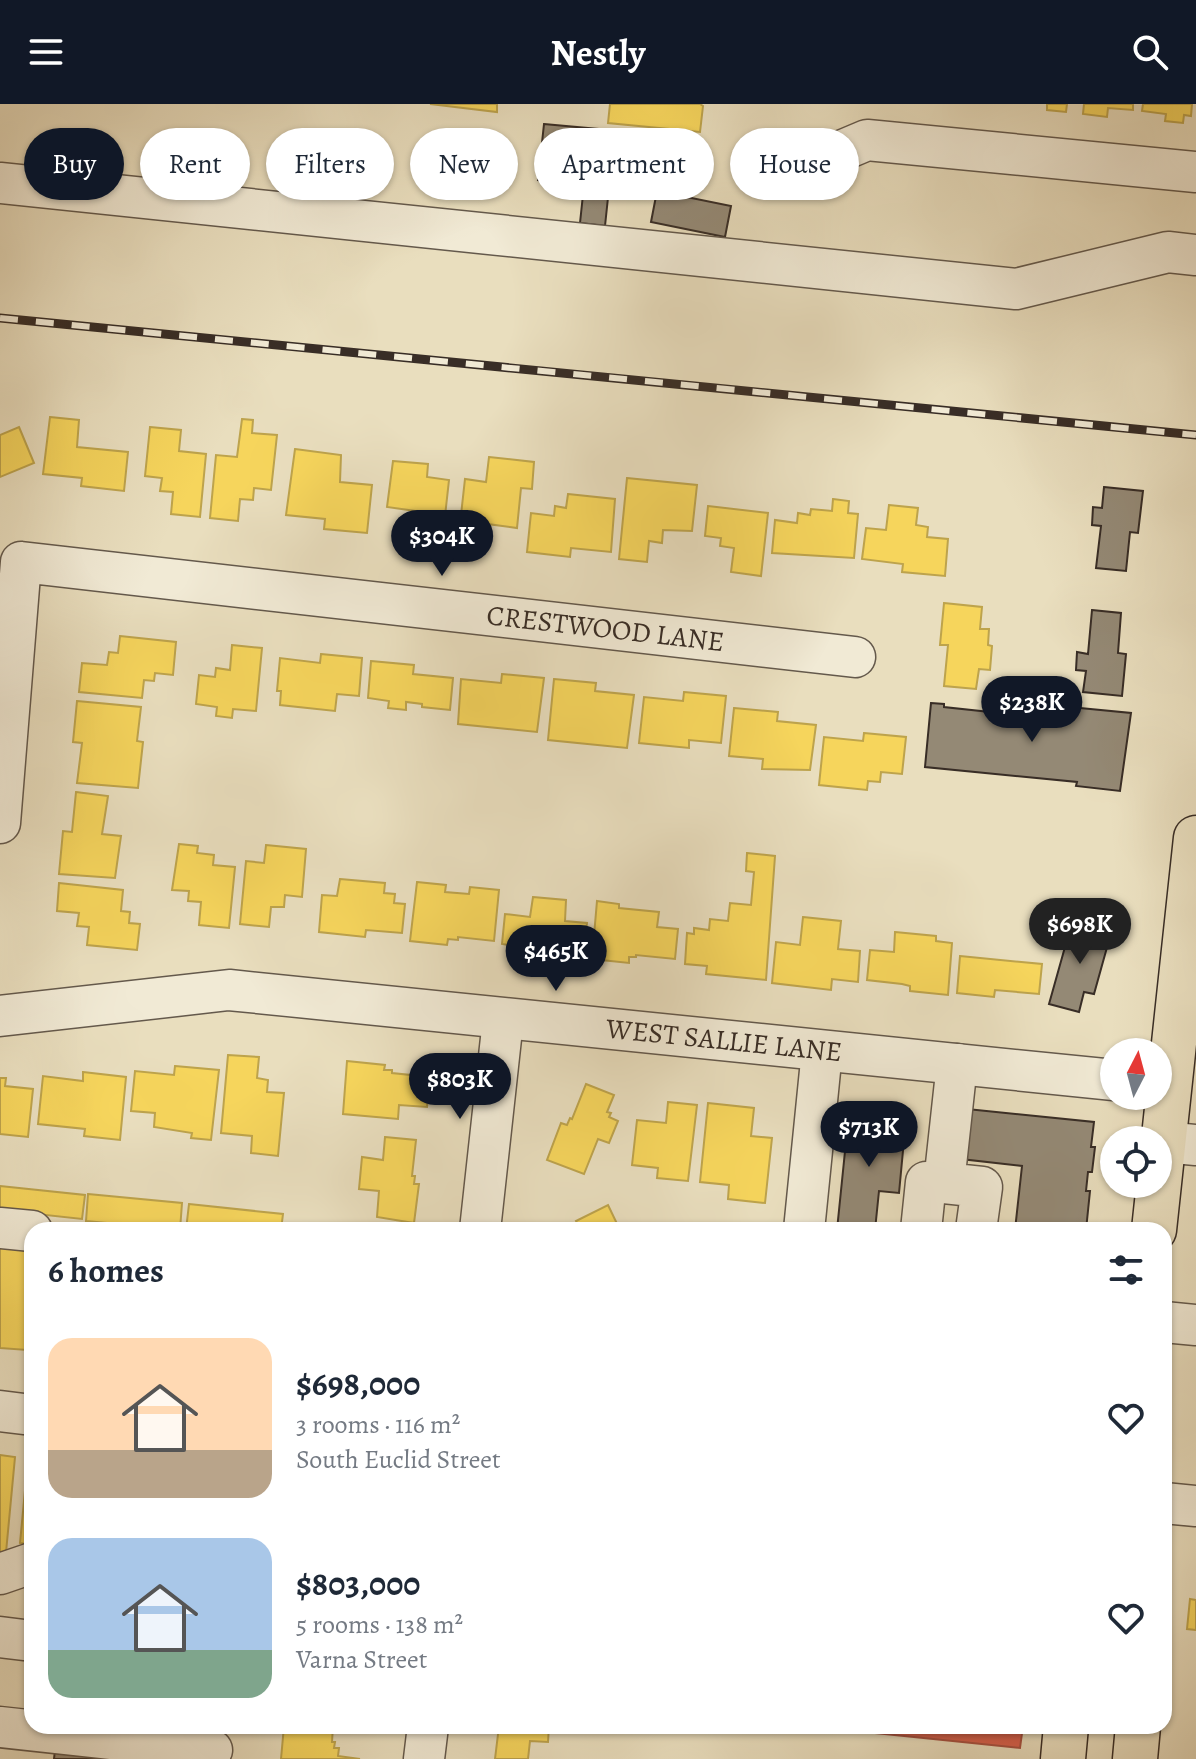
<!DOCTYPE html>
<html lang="en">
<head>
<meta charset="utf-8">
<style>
	:root { --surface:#fff; --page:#f2f2f3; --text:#1f2937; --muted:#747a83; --accent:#111827 }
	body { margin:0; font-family:Alegreya,serif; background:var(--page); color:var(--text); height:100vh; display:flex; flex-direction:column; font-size:30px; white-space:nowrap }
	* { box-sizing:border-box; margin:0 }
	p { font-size:26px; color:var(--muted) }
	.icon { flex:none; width:44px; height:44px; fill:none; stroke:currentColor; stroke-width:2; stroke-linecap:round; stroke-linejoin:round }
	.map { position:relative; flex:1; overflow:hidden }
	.drawer { position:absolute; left:24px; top:1118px; width:1148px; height:512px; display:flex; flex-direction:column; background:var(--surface); border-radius:24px; box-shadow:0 2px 6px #0004 }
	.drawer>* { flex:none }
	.hud { position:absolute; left:24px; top:24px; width:1148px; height:72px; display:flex; gap:16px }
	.needle { width:52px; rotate:6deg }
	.controls { position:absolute; left:1100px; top:934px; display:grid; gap:16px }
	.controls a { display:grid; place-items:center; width:72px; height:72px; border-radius:50%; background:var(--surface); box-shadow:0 2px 6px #0004; font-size:40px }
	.price { position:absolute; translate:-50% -68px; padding:0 18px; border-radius:28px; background:var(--accent); color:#fff; font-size:26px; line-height:52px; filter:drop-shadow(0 2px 4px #0008) }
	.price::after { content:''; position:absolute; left:50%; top:48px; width:24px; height:18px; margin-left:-12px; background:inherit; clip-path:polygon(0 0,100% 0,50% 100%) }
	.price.current { background:#222; color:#fff }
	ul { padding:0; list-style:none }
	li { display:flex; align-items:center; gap:24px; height:200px; padding:0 24px }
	li span { display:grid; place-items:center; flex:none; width:224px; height:160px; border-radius:24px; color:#555 }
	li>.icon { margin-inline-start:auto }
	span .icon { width:96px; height:96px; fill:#fffc; stroke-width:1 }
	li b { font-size:34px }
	h2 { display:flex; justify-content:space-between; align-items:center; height:96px; padding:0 24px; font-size:34px }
	.pill { padding:0 28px; border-radius:36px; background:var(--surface); box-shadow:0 2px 6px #0004; font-size:28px; line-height:72px }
	.pill.current { background:var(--accent); color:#fff }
	header { display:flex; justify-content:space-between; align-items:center; height:104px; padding:0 24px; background:var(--accent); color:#fff; font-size:36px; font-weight:700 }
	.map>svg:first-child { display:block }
	.homes { fill:#f6d55c; stroke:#bda34c; stroke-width:2 }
	.shops { fill:#d6604d; stroke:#a75141; stroke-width:2 }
	.building { fill:#948975; stroke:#382d26; stroke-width:2 }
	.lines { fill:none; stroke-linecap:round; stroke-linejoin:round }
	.minor-casing { stroke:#64594c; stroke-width:43 }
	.major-casing { stroke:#382d26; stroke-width:47 }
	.minor { stroke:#f1ead5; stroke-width:40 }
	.major { stroke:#e9debe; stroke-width:44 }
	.rail-casing { stroke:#382d26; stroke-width:9 }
	.rail { stroke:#f1ead5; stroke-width:6; stroke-dasharray:18; stroke-linecap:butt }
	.labels { text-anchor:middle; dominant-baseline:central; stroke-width:8; stroke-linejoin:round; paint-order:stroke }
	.street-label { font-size:28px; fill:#382d26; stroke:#f1ead5 }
</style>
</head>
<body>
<header><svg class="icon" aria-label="menu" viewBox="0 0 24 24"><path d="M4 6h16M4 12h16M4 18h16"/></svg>Nestly<svg class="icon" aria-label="search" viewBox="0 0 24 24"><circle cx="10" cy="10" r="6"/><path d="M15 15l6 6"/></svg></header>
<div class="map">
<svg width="1196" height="1655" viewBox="0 0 1196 1655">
	<rect width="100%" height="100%" fill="#e9debe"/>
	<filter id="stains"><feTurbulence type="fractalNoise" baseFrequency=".0025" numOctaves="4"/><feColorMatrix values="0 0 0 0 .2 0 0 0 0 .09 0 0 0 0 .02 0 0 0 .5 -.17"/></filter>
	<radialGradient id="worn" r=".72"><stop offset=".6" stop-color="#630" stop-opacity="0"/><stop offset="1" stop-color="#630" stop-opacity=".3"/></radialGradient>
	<g class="homes">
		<path d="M430 0H497V8Z"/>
		<path d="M610 0H700L703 2 700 28 608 19Z"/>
		<path d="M1047 0H1067L1066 8 1047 6Z"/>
		<path d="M1084 0H1133V6L1108 4 1107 13 1083 10Z"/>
		<path d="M1143 0H1192L1191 12 1184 11 1183 19 1165 17 1166 10 1142 7Z"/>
		<path d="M50 313 79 316 77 343 128 348 124 387 81 382 82 374 43 370Z"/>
		<path d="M242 315 253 316 252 329 277 331 271 386 254 384 253 396 240 395 238 417 210 414 216 351 237 353Z"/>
		<path d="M19 323 34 359 0 373V331Z"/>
		<path d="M150 323 181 326 179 347 206 350 200 413 171 410 173 388 160 387 162 374 145 372Z"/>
		<path d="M295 345 341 351 340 378 372 381 367 429 324 425 325 415 286 411Z"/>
		<path d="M489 353 534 358 532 385 521 384 517 424 487 420 485 441 458 438 465 375 486 378Z"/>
		<path d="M393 357 428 360 427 373 449 376 442 439 413 435 416 407 387 403Z"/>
		<path d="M627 374 697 381 692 427 663 426 662 439 649 437 647 458 619 455Z"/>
		<path d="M568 390 615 395 611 448 571 444 570 453 527 448 531 409 554 412 555 402 566 404Z"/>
		<path d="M833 395 849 397 848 409 858 410 854 454 772 449 775 416 797 419 798 409 810 411 811 405 832 407Z"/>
		<path d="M889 401 918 404 916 421 928 423 927 433 948 435 945 472 902 468 903 460 862 455 866 424 886 426Z"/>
		<path d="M708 402 768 409 761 472 731 468 734 444 720 442 721 434 705 432Z"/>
		<path d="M944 499 982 503 980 525H989L988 541 992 542 990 566 979 565 976 585 944 582 948 541H940Z"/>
		<path d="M120 532 176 538 173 571 155 569 154 577 144 576 142 594 79 588 82 559 107 561 109 548 118 549Z"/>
		<path d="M232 541 262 544 256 607 233 605 232 614 216 612 217 603 196 600 199 571 215 573 216 564 230 566Z"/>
		<path d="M321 550 362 554 359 592 337 590 335 607 280 601 281 587H277L280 554 320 559Z"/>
		<path d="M371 557 414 561 413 570 453 574 450 606 422 603V600L406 598V606L388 604 389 597 368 594Z"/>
		<path d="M502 570 544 574 537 628 458 620 461 575 501 579Z"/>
		<path d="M554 575 596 579 595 587 634 591 627 644 548 636Z"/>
		<path d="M684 588 726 592 721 639 689 636V644L639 639 644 593 683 597Z"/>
		<path d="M77 597 141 603 137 637 143 638 138 684 77 679 82 639 73 638Z"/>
		<path d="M734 604 778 608 777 617 816 621 810 666 762 665 763 655 729 652Z"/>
		<path d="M864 629 906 633 902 670 881 668 880 678 868 677 867 686 819 681 824 633 863 637Z"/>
		<path d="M76 688 108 692 102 730 121 732 115 774 59 770 63 727 72 728Z"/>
		<path d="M179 740 198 742 197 749 214 751 213 761 235 763 229 824 199 821 201 798 188 797 189 787 172 786Z"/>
		<path d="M266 741 306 745 302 793 285 791 284 803H271L269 823 240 820 246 757 264 759Z"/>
		<path d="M747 749 775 752 766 876 706 870 707 862 685 860 687 829 694 830V824L709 826 710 815 728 817 730 799 751 801 754 768 746 767Z"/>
		<path d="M340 775 385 779 384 789 395 790 394 799 405 800 402 829 366 826 365 833 319 828 322 791 337 792Z"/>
		<path d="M417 778 446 781 445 788 469 790 470 783 499 786 494 837 458 833V836L448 835 447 841 410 837Z"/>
		<path d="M59 779 123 786 121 807 130 808 129 819 140 820 137 846 87 841 89 823 77 822 79 809 57 807Z"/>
		<path d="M533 793 566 796 565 817 587 819 583 858 546 854 547 847 502 840 505 810 530 813Z"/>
		<path d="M597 797 619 800V804L659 808 657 823 678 825 675 855 636 851V853H629V859L592 855Z"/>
		<path d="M803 813 841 817 838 845 860 847 858 878 832 875 831 886 772 879 776 838 800 841Z"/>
		<path d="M895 828 936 832V837L952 839 948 891 910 887V882L902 880 867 876 870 846 894 848Z"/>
		<path d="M960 852 1042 860 1039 890 995 886 994 893 957 889Z"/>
		<path d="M228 951 259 953 257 974 268 976 267 988 284 989 278 1052 251 1049 252 1032 221 1029Z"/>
		<path d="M347 957 385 961 384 966H392V969L430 973 427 1003 399 1001 398 1015 343 1010Z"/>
		<path d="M175 962 219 966 211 1036 191 1034 192 1029 154 1023 155 1009 131 1007 135 967 174 971Z"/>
		<path d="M83 968 126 973 120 1036 84 1032 85 1025 38 1020 43 972 83 977Z"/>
		<path d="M0 974H6L5 982 33 985 28 1033 0 1030Z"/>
		<path d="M586 980 614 991 607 1008 611 1009 609 1013 618 1017 609 1039 598 1035 584 1070 547 1056 561 1019 567 1021 570 1014 572 1015Z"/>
		<path d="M668 998 697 1001 688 1077 657 1074 658 1064 632 1061 637 1016 666 1019Z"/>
		<path d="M708 999 754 1004 751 1032 772 1034 765 1099 728 1095 729 1081 700 1078Z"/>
		<path d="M385 1033 416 1036 412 1072H415L414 1080H419L414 1119 377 1113 379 1087 359 1085 362 1053 383 1056Z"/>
		<path d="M0 1082 85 1091 82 1115 0 1106Z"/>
		<path d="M88 1090 182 1099 180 1126 86 1117Z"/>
		<path d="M189 1100 283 1110 281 1126H186Z"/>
		<path d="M608 1101 620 1126H578L580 1125 576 1117Z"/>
		<path d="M0 1141 32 1144V1194L27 1246 0 1244Z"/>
		<path d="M0 1351 15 1353 5 1459H0Z"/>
		<path d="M28 1355H32V1441L20 1439Z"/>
		<path d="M1190 1495 1196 1496V1526L1187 1525Z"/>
		<path d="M284 1622H333L332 1638H335L334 1644H339L338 1652 360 1655H281Z"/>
		<path d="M499 1622H549L548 1638 530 1637 528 1655H495Z"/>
	</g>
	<path class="shops" d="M807 1622H1023L1020 1644Z"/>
	<g class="building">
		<path d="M544 20 620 27 617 55 541 48Z"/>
		<path d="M541 49 617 56 614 84 538 76Z"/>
		<path d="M584 81 609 84 605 122 580 119Z"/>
		<path d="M657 87 731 102 725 133 651 118Z"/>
		<path d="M1104 383 1143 387 1138 429 1130 428 1126 467 1096 464 1101 422 1092 421 1093 403 1102 404Z"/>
		<path d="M1092 506 1121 509 1118 549 1126 550 1122 592 1083 588 1086 567 1076 566 1077 548 1088 550Z"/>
		<path d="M931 599 944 600V603L1028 612 1029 599 1131 609 1120 687 1076 682 1077 678 925 663Z"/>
		<path d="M1072 818 1111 829 1094 890 1084 888 1079 908 1049 900Z"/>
		<path d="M967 1005 1094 1018 1091 1043H1095L1092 1068H1088L1086 1087H1090L1086 1126H1015L1022 1062 961 1055Z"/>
		<path d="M849 1008 886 1012 883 1035 888 1036 890 1010 901 1011 898 1036H904L899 1089 879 1087 875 1126H837Z"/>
		<path d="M56 1637 96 1641 95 1655H54Z"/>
	</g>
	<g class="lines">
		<defs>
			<g id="minor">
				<path d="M803 63 867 36 1196 68"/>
				<path d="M0 79 1016 185 1168 148 1196 151"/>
				<path id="s1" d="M0 719 21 458 855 553"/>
				<path id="s2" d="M0 912 229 886 1114 976"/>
				<path d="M957 960 944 1079 982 1083 976 1126"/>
				<path d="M1164 1038 1196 1041"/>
				<path d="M0 1124 32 1127"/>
				<path d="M480 1126 503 916"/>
				<path d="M804 1126 822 947"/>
				<path d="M921 1126 926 1078 944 1079"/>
				<path d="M1164 1218 1196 1221"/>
				<path d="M0 1307 32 1311"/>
				<path d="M1164 1399 1196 1402"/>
				<path d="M0 1470 32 1459"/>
				<path d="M0 1533 32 1537"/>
				<path d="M0 1623 212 1646"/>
				<path d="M424 1655 428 1622"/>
			</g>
			<g id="major">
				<path d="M1154 1126 1196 734"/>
				<path d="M1063 1655 1066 1622"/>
				<path d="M1135 1655 1138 1622"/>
			</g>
		</defs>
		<use href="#minor" class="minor-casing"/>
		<use href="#major" class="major-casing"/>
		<use href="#minor" class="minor"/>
		<use href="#major" class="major"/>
		<defs>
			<path id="rail" d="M0 214 1196 331"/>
		</defs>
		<use href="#rail" class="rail-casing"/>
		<use href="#rail" class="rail"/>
	</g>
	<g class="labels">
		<g class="street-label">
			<text stroke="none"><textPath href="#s1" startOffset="850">CRESTWOOD LANE</textPath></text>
			<text stroke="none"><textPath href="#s2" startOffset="728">WEST SALLIE LANE</textPath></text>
		</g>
	</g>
	<rect width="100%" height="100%" filter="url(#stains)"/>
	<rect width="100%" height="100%" fill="url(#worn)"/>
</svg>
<div class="controls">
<a><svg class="needle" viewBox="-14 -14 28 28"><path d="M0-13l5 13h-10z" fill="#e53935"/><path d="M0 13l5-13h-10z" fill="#747a83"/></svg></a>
<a><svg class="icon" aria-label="locate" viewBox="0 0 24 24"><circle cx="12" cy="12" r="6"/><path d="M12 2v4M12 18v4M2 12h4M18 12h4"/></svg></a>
</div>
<b class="price" style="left:442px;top:474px">$304K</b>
<b class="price" style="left:1032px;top:640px">$238K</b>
<b class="price current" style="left:1080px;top:862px">$698K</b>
<b class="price" style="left:556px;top:889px">$465K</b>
<b class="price" style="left:460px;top:1017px">$803K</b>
<b class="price" style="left:869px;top:1065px">$713K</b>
<div class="hud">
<a class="pill current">Buy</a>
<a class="pill">Rent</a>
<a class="pill">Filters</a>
<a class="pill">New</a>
<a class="pill">Apartment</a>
<a class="pill">House</a>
</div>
<section class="drawer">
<h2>6 homes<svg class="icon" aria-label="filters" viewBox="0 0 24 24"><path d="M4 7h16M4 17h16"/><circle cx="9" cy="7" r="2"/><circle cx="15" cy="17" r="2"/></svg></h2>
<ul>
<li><span style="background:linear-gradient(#ffd9b3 70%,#b9a48a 0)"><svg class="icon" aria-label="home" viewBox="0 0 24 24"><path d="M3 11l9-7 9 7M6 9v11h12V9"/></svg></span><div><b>$698,000</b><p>3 rooms · 116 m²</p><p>South Euclid Street</p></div><svg class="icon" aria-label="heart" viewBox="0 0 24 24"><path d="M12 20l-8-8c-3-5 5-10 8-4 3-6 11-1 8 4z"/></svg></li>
<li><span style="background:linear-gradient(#a9c7e8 70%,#7fa58c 0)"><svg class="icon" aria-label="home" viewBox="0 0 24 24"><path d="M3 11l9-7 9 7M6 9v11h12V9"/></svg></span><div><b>$803,000</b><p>5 rooms · 138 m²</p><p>Varna Street</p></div><svg class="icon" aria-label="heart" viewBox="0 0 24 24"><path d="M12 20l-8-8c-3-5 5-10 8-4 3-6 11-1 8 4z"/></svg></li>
</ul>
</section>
</div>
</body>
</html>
